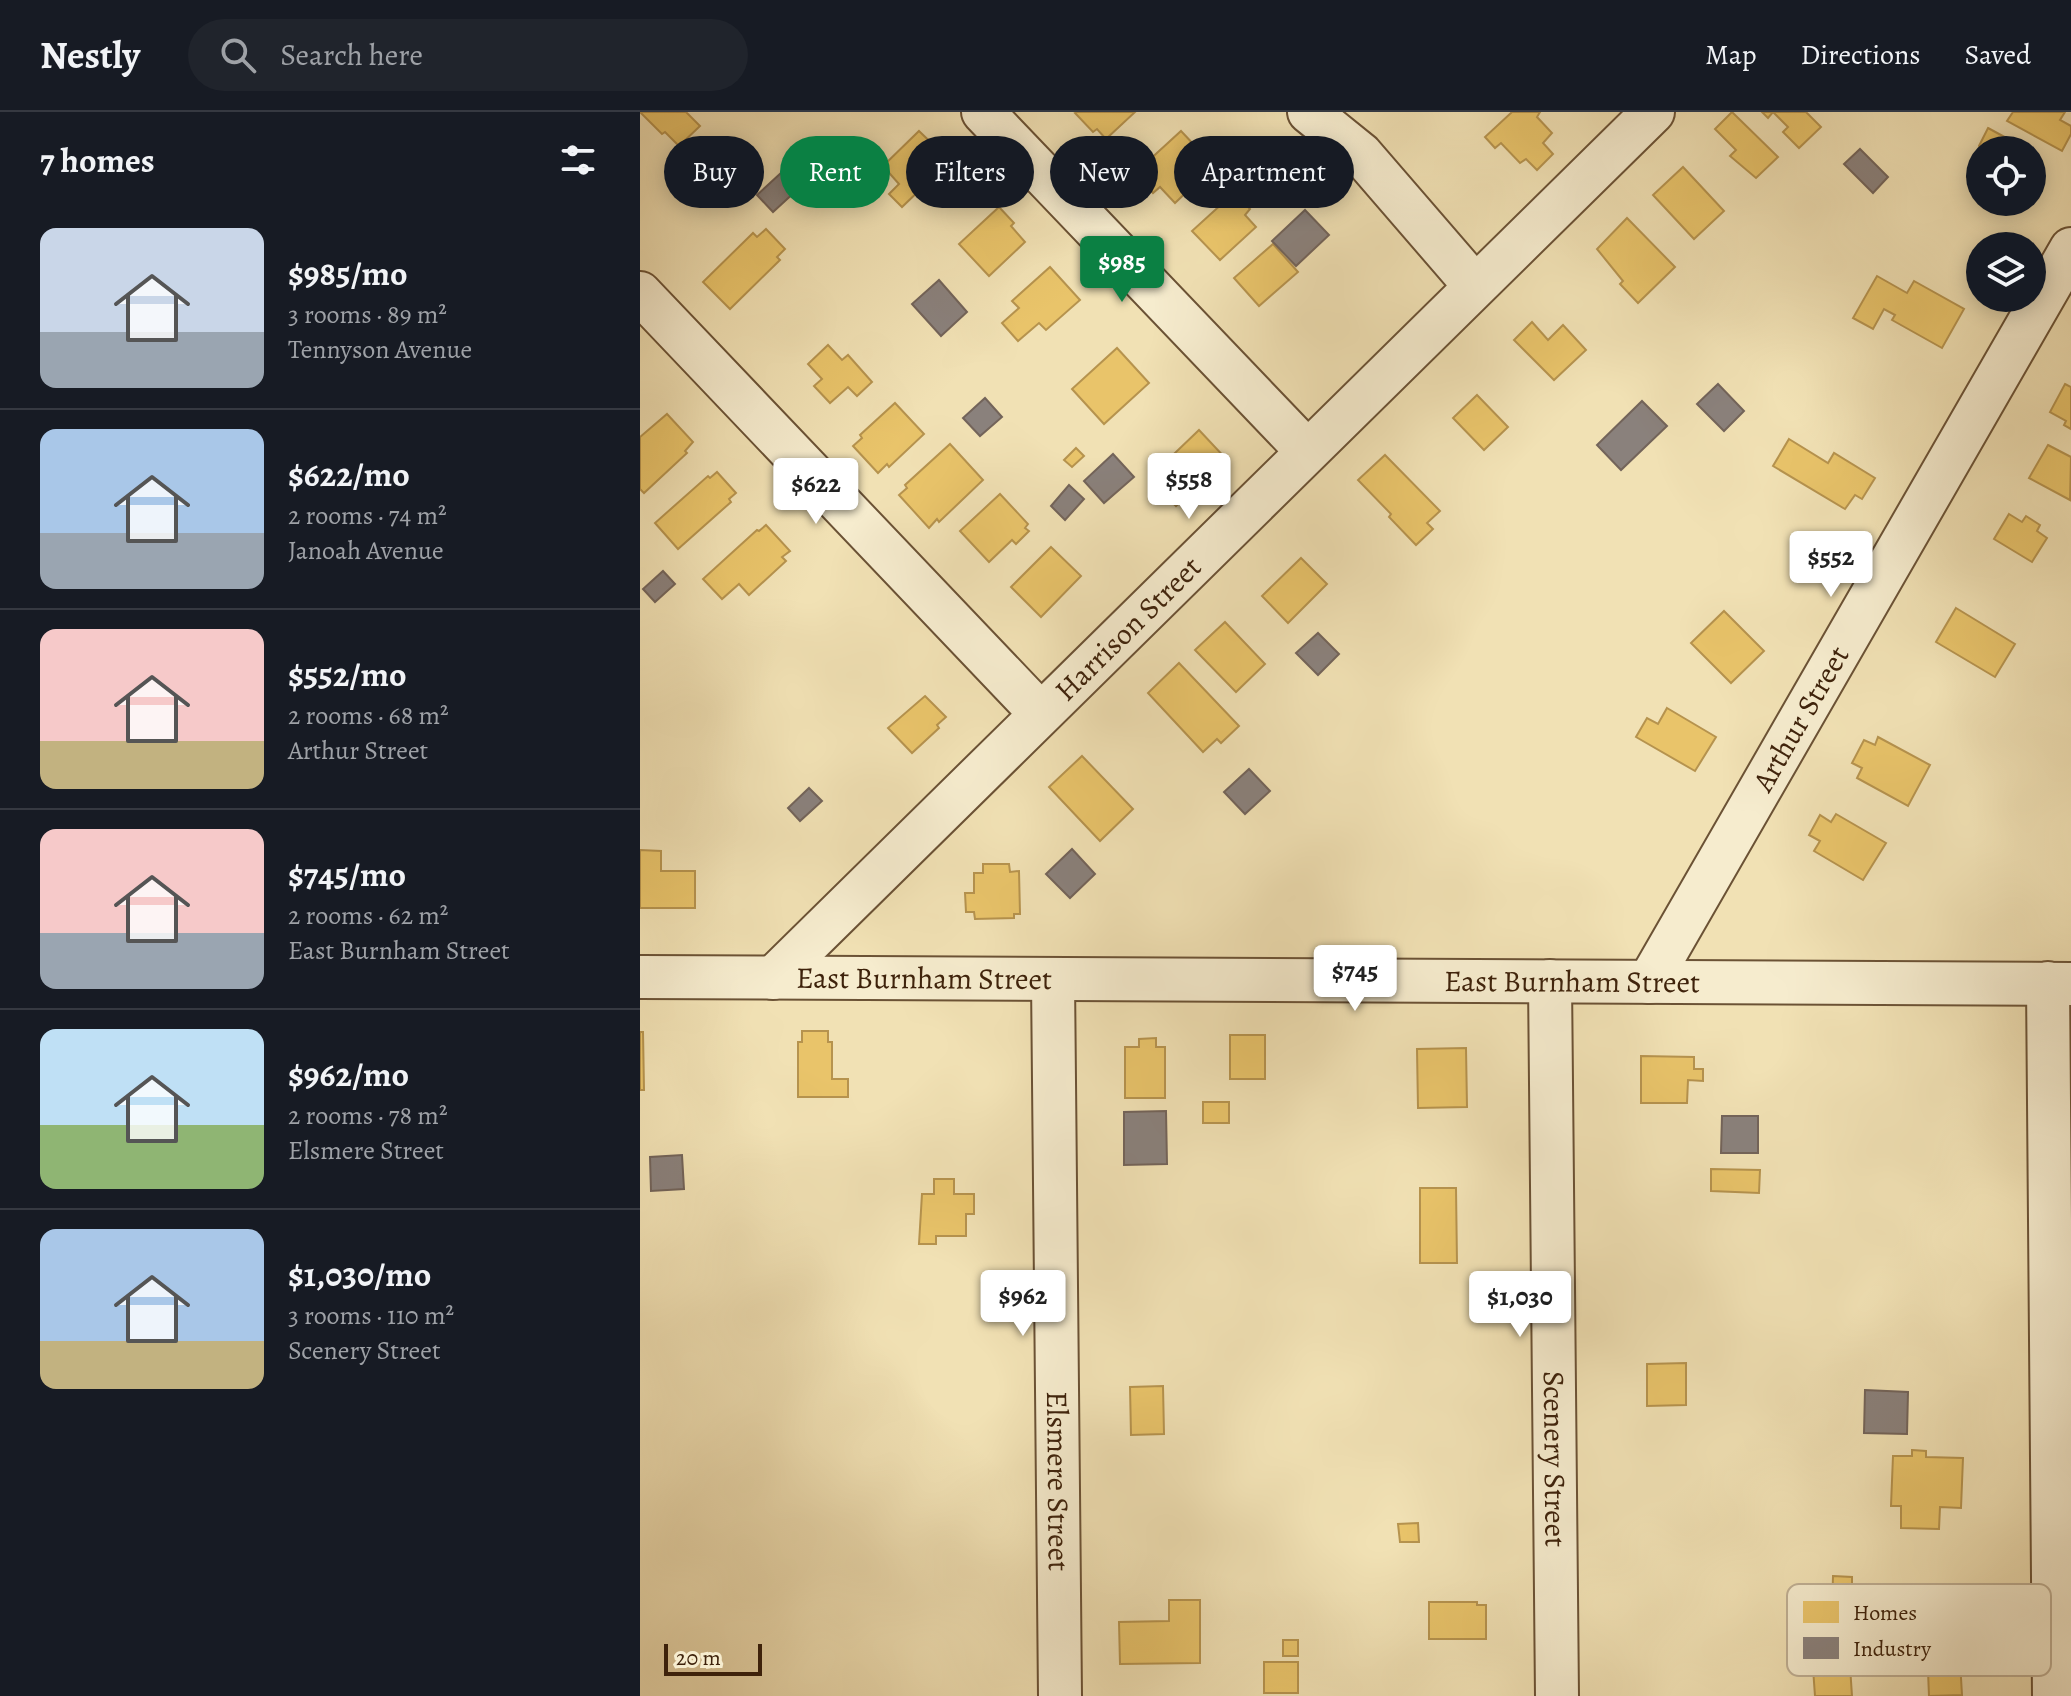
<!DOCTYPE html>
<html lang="en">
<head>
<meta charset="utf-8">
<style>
	:root { --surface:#171b24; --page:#20242c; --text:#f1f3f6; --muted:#9ea1a6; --line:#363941; --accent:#0b8043 }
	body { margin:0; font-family:Alegreya,serif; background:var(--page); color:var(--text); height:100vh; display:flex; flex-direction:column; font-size:30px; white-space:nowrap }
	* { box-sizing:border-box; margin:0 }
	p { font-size:26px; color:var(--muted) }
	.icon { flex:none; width:44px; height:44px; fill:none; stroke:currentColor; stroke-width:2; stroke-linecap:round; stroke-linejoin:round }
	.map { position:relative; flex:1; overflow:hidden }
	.drawer { display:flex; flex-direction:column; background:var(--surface); width:640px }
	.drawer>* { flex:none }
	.hud { position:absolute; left:24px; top:24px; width:760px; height:72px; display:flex; gap:16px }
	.fabs { position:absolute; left:1326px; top:24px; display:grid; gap:16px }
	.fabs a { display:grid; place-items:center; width:80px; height:80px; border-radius:50%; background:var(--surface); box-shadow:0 4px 20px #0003; font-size:40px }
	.scale { position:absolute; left:24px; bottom:20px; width:98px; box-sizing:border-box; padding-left:8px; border:4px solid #3e220b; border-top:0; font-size:22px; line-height:28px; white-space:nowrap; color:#3e220b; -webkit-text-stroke:6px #f6ecce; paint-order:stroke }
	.price { position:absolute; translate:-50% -68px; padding:0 18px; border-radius:8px; background:#fff; color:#222; font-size:26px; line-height:52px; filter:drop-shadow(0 2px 4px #0008) }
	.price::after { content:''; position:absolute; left:50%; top:48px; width:24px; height:18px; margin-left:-12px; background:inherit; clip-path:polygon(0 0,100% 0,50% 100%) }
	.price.selected { background:var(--accent); color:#fff }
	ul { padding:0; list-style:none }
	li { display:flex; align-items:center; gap:24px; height:200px; padding:0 40px }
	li+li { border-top:2px solid var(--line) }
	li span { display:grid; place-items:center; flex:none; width:224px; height:160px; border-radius:16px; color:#555 }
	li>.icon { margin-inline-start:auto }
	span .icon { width:96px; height:96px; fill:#fffc; stroke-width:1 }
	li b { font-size:34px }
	h2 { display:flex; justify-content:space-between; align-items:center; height:96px; padding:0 40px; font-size:34px }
	.pill { padding:0 28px; border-radius:36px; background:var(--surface); box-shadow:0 4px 20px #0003; font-size:28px; line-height:72px }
	.pill.selected { background:var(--accent); color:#fff }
	header { display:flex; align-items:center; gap:48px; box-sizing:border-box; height:112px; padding:0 40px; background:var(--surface); border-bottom:2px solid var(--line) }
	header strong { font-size:38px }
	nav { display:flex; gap:44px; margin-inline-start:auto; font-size:28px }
	.search { width:560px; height:72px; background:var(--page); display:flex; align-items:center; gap:20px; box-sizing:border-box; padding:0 28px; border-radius:44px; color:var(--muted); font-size:30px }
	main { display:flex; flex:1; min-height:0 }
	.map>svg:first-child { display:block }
	.homes { fill:#e9c46a; stroke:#b6934e; stroke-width:2 }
	.industry { fill:#8a817c; stroke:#73645a; stroke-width:2 }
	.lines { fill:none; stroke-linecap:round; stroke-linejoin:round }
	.minor-casing { stroke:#6b5235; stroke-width:46 }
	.minor { stroke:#f6ecce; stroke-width:42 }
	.labels { text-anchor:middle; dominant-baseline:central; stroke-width:8; stroke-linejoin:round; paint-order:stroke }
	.street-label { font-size:30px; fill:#3e220b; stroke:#f6ecce }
	.key { fill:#f6ecce; stroke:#bfaf94; stroke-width:2 }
	.key-label { font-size:22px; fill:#3e220b }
</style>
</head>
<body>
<header>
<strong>Nestly</strong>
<div class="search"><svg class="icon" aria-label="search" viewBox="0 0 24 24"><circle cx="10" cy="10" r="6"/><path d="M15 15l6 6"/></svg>Search here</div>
<nav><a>Map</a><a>Directions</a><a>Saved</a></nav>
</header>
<main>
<section class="drawer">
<h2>7 homes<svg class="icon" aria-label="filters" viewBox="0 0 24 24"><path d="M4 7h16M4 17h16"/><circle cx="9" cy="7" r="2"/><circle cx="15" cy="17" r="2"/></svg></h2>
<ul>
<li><span style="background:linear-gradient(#c9d6e8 65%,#9aa5b1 0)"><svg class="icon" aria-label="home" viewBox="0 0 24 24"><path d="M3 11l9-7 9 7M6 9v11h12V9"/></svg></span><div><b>$985/mo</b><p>3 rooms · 89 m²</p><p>Tennyson Avenue</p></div></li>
<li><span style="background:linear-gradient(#a9c7e8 65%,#9aa5b1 0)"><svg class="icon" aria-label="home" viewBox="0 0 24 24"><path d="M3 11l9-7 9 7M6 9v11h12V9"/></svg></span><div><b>$622/mo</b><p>2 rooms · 74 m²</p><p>Janoah Avenue</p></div></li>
<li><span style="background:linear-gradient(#f6c9c9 70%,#c2b280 0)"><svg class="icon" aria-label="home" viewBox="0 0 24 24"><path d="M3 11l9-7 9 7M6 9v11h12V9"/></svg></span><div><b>$552/mo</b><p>2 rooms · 68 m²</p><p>Arthur Street</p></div></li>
<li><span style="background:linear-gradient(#f6c9c9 65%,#9aa5b1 0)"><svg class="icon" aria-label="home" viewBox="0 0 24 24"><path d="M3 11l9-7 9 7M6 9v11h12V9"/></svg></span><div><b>$745/mo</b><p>2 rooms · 62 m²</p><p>East Burnham Street</p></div></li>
<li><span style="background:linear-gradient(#bfe0f5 60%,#8fb573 0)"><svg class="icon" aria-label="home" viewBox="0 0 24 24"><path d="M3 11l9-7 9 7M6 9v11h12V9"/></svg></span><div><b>$962/mo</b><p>2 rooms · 78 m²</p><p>Elsmere Street</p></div></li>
<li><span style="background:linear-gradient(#a9c7e8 70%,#c2b280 0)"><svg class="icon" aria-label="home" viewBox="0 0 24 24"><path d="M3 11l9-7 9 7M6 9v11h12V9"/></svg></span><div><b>$1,030/mo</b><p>3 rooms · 110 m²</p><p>Scenery Street</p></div></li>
</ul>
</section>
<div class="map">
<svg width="1431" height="1584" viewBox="0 0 1431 1584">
	<rect width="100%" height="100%" fill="#f1e1b4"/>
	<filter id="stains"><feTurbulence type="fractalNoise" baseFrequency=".0025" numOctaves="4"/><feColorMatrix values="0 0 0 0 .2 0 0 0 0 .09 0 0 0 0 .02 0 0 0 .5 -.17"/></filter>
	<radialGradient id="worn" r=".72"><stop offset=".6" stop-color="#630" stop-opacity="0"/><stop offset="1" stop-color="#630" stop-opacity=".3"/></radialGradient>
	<g class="homes">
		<path d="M0 0H46L60 14 39 34 25 20 22 22Z"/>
		<path d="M437 0H495L466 27 457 17 453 20 435 1Z"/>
		<path d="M872 0H900L897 5 912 21 903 31 913 42 897 58 886 47 880 51 861 31 855 36 845 25Z"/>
		<path d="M1092 0 1138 45 1116 66 1090 44 1096 38 1075 17Z"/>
		<path d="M1122 0H1166L1181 15 1159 36 1143 20 1148 15 1133 0 1128 6Z"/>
		<path d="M1373 0H1425L1420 8 1431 14V22L1422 39 1367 9Z"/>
		<path d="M1348 16 1372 29 1367 38H1342L1339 34Z"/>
		<path d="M279 19 310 49 262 95 249 82 259 72 243 54Z"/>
		<path d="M541 19 574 54 535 91 520 75 513 81 495 61Z"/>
		<path d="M1340 41V76L1334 73 1335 70 1327 65Z"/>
		<path d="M1043 55 1084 99 1054 127 1013 83Z"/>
		<path d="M595 80 610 97 605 103 616 115 580 148 552 119Z"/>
		<path d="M359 95 374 111 371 114 385 130 349 164 319 132Z"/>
		<path d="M987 106 1035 155 998 191 980 172 983 169 957 137Z"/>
		<path d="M126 117 145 137 137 145 140 148 90 197 63 170 113 121 117 125Z"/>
		<path d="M633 132 658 160 619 194 594 166Z"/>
		<path d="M410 155 440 188 406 218 399 211 378 229 362 211 379 196 372 189Z"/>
		<path d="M1237 164 1267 181 1274 169 1324 197 1302 236 1252 208 1255 203 1244 197 1233 217 1213 206Z"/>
		<path d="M892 210 908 228 923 213 946 238 914 268 874 228Z"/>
		<path d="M188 233 202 248 208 243 232 270 217 284 208 275 190 291 174 274 182 267 168 252Z"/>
		<path d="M477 236 509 271 464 312 432 277Z"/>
		<path d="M1425 272 1431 275V317L1424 313 1426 309 1410 300Z"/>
		<path d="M837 283 868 315 844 338 813 306Z"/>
		<path d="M255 291 284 322 249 355 247 352 238 361 213 334 222 326 220 323Z"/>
		<path d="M27 302 53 330 45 339 47 341 4 381 0 377V325Z"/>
		<path d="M559 318 589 350 559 380 555 376 536 394 514 372 517 369 512 363Z"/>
		<path d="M1149 327 1188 351 1194 341 1235 366 1222 387 1215 383 1205 397 1133 354Z"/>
		<path d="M310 332 343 368 299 410 297 407 289 416 259 383 267 376 265 373Z"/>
		<path d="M1408 333 1431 345 1430 388 1389 366Z"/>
		<path d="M436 336 444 344 432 355 424 348Z"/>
		<path d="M745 343 800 399 787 411 793 417 776 433 749 405 751 402 718 368Z"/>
		<path d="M77 360 96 381 89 387 91 390 38 437 15 411 68 364 70 366Z"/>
		<path d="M360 382 388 412 385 416 389 419 376 432 372 428 349 450 320 419Z"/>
		<path d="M1369 402 1382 410 1386 404 1400 413 1397 419 1407 426 1392 450 1354 427Z"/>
		<path d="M126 413 150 439 142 445 146 449 109 483 99 472 82 487 63 467 117 418 119 419Z"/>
		<path d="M411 435 441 464 401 505 371 475Z"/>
		<path d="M661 446 687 472 648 511 622 484Z"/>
		<path d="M1316 496 1375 532 1355 565 1296 530Z"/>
		<path d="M1084 499 1124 539 1091 571 1051 531Z"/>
		<path d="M585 510 625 552 596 580 555 538Z"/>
		<path d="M539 551 599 614 581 631 577 627 563 640 508 581Z"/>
		<path d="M285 584 306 605 297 613 299 616 272 641 248 616Z"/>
		<path d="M1027 596 1076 625 1055 659 996 625 1007 606 1018 612Z"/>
		<path d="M1238 625 1290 653 1268 694 1217 666 1222 656 1212 651 1224 628 1235 633Z"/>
		<path d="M442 644 493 697 460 729 409 675Z"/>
		<path d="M1196 702 1246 731 1223 768 1174 739 1180 729 1169 723 1180 703 1191 710Z"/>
		<path d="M0 738 21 739V759H55V796H0Z"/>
		<path d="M343 752H369L370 760 379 759 380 802H374V806L335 807 334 800H326L325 781H334V761H343Z"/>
		<path d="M162 919H188V930H192V967H208V985H158V930H162Z"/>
		<path d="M0 920H3L4 978H0Z"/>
		<rect x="590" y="923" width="35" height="44"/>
		<path d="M516 926V935H525V986H485V935H499V927Z"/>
		<path d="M826 936 827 995 778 996 777 937Z"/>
		<path d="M1001 944 1054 945V957H1063V969L1048 968 1047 991H1001Z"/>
		<rect x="563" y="990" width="26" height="21"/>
		<path d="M1071 1057 1120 1058 1119 1081 1071 1079Z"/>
		<path d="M294 1067H314V1082H334V1102H326V1124H296V1132H279L282 1082H294Z"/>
		<path d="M780 1076H816L817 1151H780Z"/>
		<path d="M1046 1251V1293L1007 1294V1252Z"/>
		<path d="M523 1274 524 1322 491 1323 490 1275Z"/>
		<path d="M1272 1338 1286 1339V1345L1323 1346 1321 1396 1300 1395 1299 1417 1261 1416V1394H1251L1253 1344H1272Z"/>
		<path d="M778 1411 779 1430H760L758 1412Z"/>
		<path d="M1193 1464 1212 1465V1502L1192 1501Z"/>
		<path d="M529 1488H560V1551L480 1552 479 1510 529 1509Z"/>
		<path d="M789 1490H837V1493H846V1527H789Z"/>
		<rect x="643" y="1528" width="15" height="16"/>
		<path d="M1319 1532 1322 1583 1289 1584 1287 1534Z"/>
		<rect x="624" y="1550" width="34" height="31"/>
		<path d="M1210 1554 1212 1584H1175L1173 1556Z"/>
	</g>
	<g class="industry">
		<path d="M1220 37 1248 65 1233 81 1204 52Z"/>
		<path d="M141 61 157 78 133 100 117 83Z"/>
		<path d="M665 98 689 123 656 154 632 129Z"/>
		<path d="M299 168 327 200 301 224 272 192Z"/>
		<path d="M1078 272 1104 299 1084 319 1057 292Z"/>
		<path d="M345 286 362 305 340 324 323 306Z"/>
		<path d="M1002 289 1027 314 981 358 957 333Z"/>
		<path d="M473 342 494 365 464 391 444 369Z"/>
		<path d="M429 373 444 387 425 408 411 394Z"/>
		<path d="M23 459 35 472 15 490 3 477Z"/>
		<path d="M678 521 699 542 678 563 656 541Z"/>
		<path d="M609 657 630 679 605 702 584 680Z"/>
		<path d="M169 676 182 689 160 709 148 696Z"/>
		<path d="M432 737 455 762 430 786 406 762Z"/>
		<path d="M526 999 527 1052 484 1053V1000Z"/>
		<path d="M1082 1004H1118V1041H1081Z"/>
		<path d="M42 1043 44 1077 11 1079 10 1045Z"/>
		<path d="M1225 1278 1268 1280 1267 1322 1224 1321Z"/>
	</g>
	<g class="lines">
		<defs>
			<g id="minor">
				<path d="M343 0 667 339"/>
				<path d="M669 0 721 42 835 174"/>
				<path d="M0 181 400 601"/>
				<path id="s1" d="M0 865 1431 872"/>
				<path id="s2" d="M133 866 1013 0"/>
				<path id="s3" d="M413 867 420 1584"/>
				<path id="s4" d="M910 869 917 1584"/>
				<path id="s5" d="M1009 870 1431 137"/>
				<path d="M1408 871 1414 1584"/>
			</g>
		</defs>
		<use href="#minor" class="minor-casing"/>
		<use href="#minor" class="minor"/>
	</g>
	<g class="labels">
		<g class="street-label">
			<text stroke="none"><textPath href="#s2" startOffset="498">Harrison Street</textPath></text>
			<text stroke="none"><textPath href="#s5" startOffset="304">Arthur Street</textPath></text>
			<text stroke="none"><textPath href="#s1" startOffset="284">East Burnham Street</textPath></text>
			<text stroke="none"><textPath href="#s1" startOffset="932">East Burnham Street</textPath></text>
			<text stroke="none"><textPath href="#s4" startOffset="478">Scenery Street</textPath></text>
			<text stroke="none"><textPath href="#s3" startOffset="502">Elsmere Street</textPath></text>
		</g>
	</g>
	<rect x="1147" y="1472" width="264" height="92" rx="12" class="key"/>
	<rect x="1163" y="1489" width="36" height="22" fill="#e9c46a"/>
	<rect x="1163" y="1525" width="36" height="22" fill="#8a817c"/>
	<g class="key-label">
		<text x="1213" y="1508">Homes</text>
		<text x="1213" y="1544">Industry</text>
	</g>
	<rect width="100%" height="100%" filter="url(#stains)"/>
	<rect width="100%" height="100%" fill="url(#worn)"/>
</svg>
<div class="fabs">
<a><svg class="icon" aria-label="locate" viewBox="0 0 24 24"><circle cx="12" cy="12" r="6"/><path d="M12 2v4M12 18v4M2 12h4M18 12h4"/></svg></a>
<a><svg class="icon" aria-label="layers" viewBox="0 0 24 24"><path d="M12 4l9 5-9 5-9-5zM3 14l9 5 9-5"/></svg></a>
</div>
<div class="scale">20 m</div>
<b class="price selected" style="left:482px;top:192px">$985</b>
<b class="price" style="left:549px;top:409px">$558</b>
<b class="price" style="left:176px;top:414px">$622</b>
<b class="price" style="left:1191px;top:487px">$552</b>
<b class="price" style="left:715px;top:901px">$745</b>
<b class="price" style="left:383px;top:1226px">$962</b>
<b class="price" style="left:880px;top:1227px">$1,030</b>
<div class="hud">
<a class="pill">Buy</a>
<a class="pill selected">Rent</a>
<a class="pill">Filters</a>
<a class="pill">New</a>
<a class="pill">Apartment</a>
</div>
</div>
</main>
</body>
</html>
